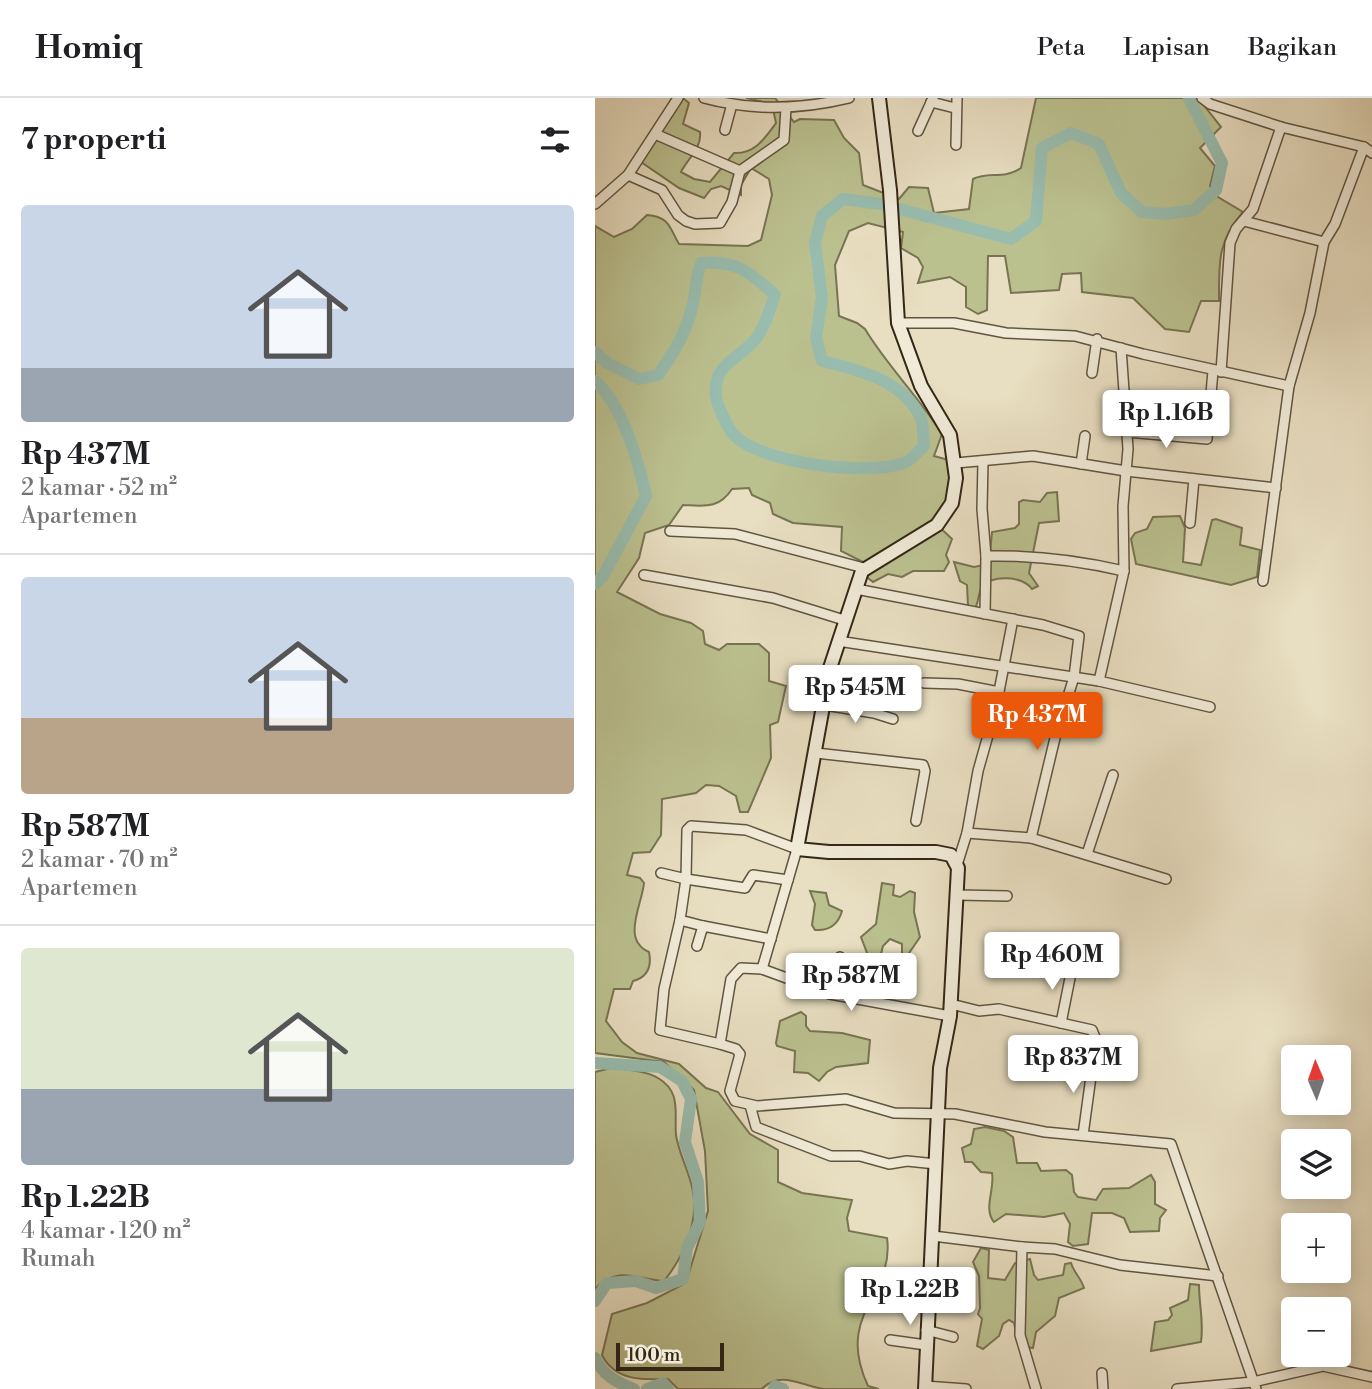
<!DOCTYPE html>
<html lang="id">
<head>
<meta charset="utf-8">
<style>
	:root { --surface:#fff; --page:#f6f6f6; --text:#202124; --muted:#757577; --line:#e0e0e0; --accent:#ea580c }
	body { margin:0; font-family:"Libre Bodoni",serif; background:var(--page); color:var(--text); height:100vh; display:flex; flex-direction:column; font-size:26px; white-space:nowrap }
	* { box-sizing:border-box; margin:0 }
	p { font-size:23px; color:var(--muted) }
	.icon { flex:none; width:38px; height:38px; fill:none; stroke:currentColor; stroke-width:2; stroke-linecap:round; stroke-linejoin:round }
	.map { position:relative; flex:1; overflow:hidden }
	.panel { display:flex; flex-direction:column; background:var(--surface); width:595px }
	.panel>* { flex:none }
	.needle { width:46px; rotate:358deg }
	.controls { position:absolute; left:686px; top:947px; display:grid; gap:14px }
	.controls a { display:grid; place-items:center; width:70px; height:70px; border-radius:7px; background:var(--surface); box-shadow:0 4px 18px #0003; font-size:35px }
	.scale { position:absolute; left:21px; bottom:18px; width:108px; box-sizing:border-box; padding-left:7px; border:4px solid #342716; border-top:0; font-size:19px; line-height:24px; white-space:nowrap; color:#342716; -webkit-text-stroke:5px #f0ead7; paint-order:stroke }
	.price { position:absolute; translate:-50% -60px; padding:0 16px; border-radius:7px; background:#fff; color:#222; font-size:23px; line-height:46px; filter:drop-shadow(0 2px 4px #0008) }
	.price::after { content:''; position:absolute; left:50%; top:42px; width:21px; height:16px; margin-left:-10px; background:inherit; clip-path:polygon(0 0,100% 0,50% 100%) }
	.price.selected { background:var(--accent); color:#fff }
	ul { padding:0; list-style:none }
	li { display:grid; align-content:center; gap:14px; height:371px; padding:0 21px }
	li+li { border-top:2px solid var(--line) }
	li span { display:grid; place-items:center; height:217px; border-radius:7px; color:#555 }
	li>.icon { margin-inline-start:auto }
	span .icon { width:126px; height:126px; fill:#fffc; stroke-width:1 }
	li b { font-size:30px }
	h2 { display:flex; justify-content:space-between; align-items:center; height:84px; padding:0 21px; font-size:30px }
	header { display:flex; align-items:center; gap:42px; box-sizing:border-box; height:98px; padding:0 35px; background:var(--surface); border-bottom:2px solid var(--line) }
	header strong { font-size:33px }
	nav { display:flex; gap:38px; margin-inline-start:auto; font-size:24px }
	main { display:flex; flex:1; min-height:0 }
	.map>svg:first-child { display:block }
	.green { fill:#bbc08f; stroke:#787452; stroke-width:2 }
	.lines { fill:none; stroke-linecap:round; stroke-linejoin:round }
	.river { stroke:#98bcae; stroke-width:12 }
	.street-casing { stroke:#615541; stroke-width:12 }
	.secondary-casing { stroke:#342716; stroke-width:16 }
	.street { stroke:#f0ead7; stroke-width:9 }
	.secondary { stroke:#f0ead7; stroke-width:12 }
</style>
</head>
<body>
<header>
<strong>Homiq</strong>
<nav><a>Peta</a><a>Lapisan</a><a>Bagikan</a></nav>
</header>
<main>
<section class="panel">
<h2>7 properti<svg class="icon" aria-label="filters" viewBox="0 0 24 24"><path d="M4 7h16M4 17h16"/><circle cx="9" cy="7" r="2"/><circle cx="15" cy="17" r="2"/></svg></h2>
<ul>
<li><span style="background:linear-gradient(#c9d6e8 75%,#9aa5b1 0)"><svg class="icon" aria-label="home" viewBox="0 0 24 24"><path d="M3 11l9-7 9 7M6 9v11h12V9"/></svg></span><div><b>Rp 437M</b><p>2 kamar · 52 m²</p><p>Apartemen</p></div></li>
<li><span style="background:linear-gradient(#c9d6e8 65%,#b9a48a 0)"><svg class="icon" aria-label="home" viewBox="0 0 24 24"><path d="M3 11l9-7 9 7M6 9v11h12V9"/></svg></span><div><b>Rp 587M</b><p>2 kamar · 70 m²</p><p>Apartemen</p></div></li>
<li><span style="background:linear-gradient(#dfe7d0 65%,#9aa5b1 0)"><svg class="icon" aria-label="home" viewBox="0 0 24 24"><path d="M3 11l9-7 9 7M6 9v11h12V9"/></svg></span><div><b>Rp 1.22B</b><p>4 kamar · 120 m²</p><p>Rumah</p></div></li>
</ul>
</section>
<div class="map">
<svg width="777" height="1291" viewBox="0 0 777 1291">
	<rect width="100%" height="100%" fill="#e8dec1"/>
	<filter id="stains"><feTurbulence type="fractalNoise" baseFrequency=".00286" numOctaves="4"/><feColorMatrix values="0 0 0 0 .2 0 0 0 0 .09 0 0 0 0 .02 0 0 0 .5 -.17"/></filter>
	<radialGradient id="worn" r=".72"><stop offset=".6" stop-color="#630" stop-opacity="0"/><stop offset="1" stop-color="#630" stop-opacity=".3"/></radialGradient>
	<g class="green">
		<path d="M88 0 94 5 88 26 105 34C107 50 93 60 86 74L99 81 115 84 139 55C160 56 170 40 181 25L177 6 151 0H180L199 24 205 21 239 22 249 40 264 55 268 87 304 101 314 89 333 90 339 115 374 111 378 81C394 73 408 82 426 70L441 0H603L626 29 605 50 620 68 615 88 623 99 648 114C622 144 624 165 624 203H606L594 234 570 231 538 200 487 194 486 175 467 176 464 192 416 195 410 158H393L392 212 383 216 371 209V189L355 179 323 185 328 169 323 160 306 150 308 134 273 125 254 133 240 167 244 218 262 225 270 231C293 269 324 299 347 336L339 358 354 362C360 382 351 408 339 424L357 441 351 457 354 464 349 473H318L307 479 293 476 278 484 273 480 270 465 246 453 247 429 198 425 178 416 175 405 157 397 154 390 137 391C124 411 110 408 88 407L74 427 50 435 44 460 22 494 65 516 96 525 108 533 110 546 124 552 132 546H164L174 555V583L191 588 183 624 175 627 176 660 153 714H145L141 698 124 688 111 687 101 695 67 701 66 737 55 754 38 755 32 777 45 780 49 785C47 807 26 842 54 854 57 869 53 879 38 883L35 891H19L11 923 27 944 42 955 84 966 111 990 123 994 155 1036 183 1052V1084L207 1095 257 1102 252 1120 254 1133 292 1140C300 1197 239 1215 273 1288L284 1291C266 1291 247 1291 229 1291 209 1289 185 1271 167 1291H83L73 1281C48 1282 20 1283 7 1257L17 1216 52 1205 87 1187 92 1181 113 1113 110 1053 99 992 69 964 0 955V128L19 139 37 131 52 117C75 119 74 129 84 146L153 148 166 142 177 97 174 81 156 70 146 87V97L126 88 116 91 109 100 84 90 46 64Z"/>
		<path d="M462 394 464 423 444 425 434 475 443 488 437 491C427 478 398 476 387 489 383 495 384 504 380 510L373 508 372 487 365 483 359 464 379 469 394 466 397 434 420 430 424 426V404L428 402 445 404 452 395Z"/>
		<path d="M585 418 590 430 588 464 606 467 617 422 621 421 647 430 645 447 665 452 662 479 636 487 541 466 536 441 540 435 552 431 558 419Z"/>
		<path d="M287 785 299 787 298 797 305 799 315 793 320 795 319 814 325 839 310 861 307 860V846L295 841 288 848 282 872 269 868 272 855 266 839 281 826Z"/>
		<path d="M215 793 231 795 234 807 247 813C243 827 234 833 220 832L217 827 220 806Z"/>
		<path d="M206 914 211 918V928L215 933 247 935 275 942 273 965 241 969 232 974 224 983 213 975 199 974 200 953 182 948 181 945 185 923Z"/>
		<path d="M16 970C31 972 50 972 63 980 87 994 79 1016 81 1037 84 1056 93 1071 97 1089 105 1121 90 1157 69 1183 42 1181 22 1167 0 1191V974Z"/>
		<path d="M390 1029 409 1033 418 1039 422 1065H442L446 1073 471 1072 477 1077 479 1094 483 1099 501 1102 508 1091 534 1090 556 1077 560 1084V1106L571 1112 565 1120 564 1133 535 1134 529 1120 517 1115H497L493 1146 478 1148 473 1144 475 1126 469 1115 449 1119 411 1116 399 1124C388 1111 400 1091 397 1075L386 1074 377 1064H370L367 1050 376 1046 379 1031Z"/>
		<path d="M386 1150 394 1152 393 1180 410 1182 420 1165 435 1161 439 1177 443 1182 468 1177 470 1166 476 1165C479 1175 486 1180 489 1190L464 1200 460 1218 441 1234 438 1250 424 1248 419 1225 414 1222 408 1226 404 1238 388 1251 382 1248 387 1221 383 1216 385 1210 384 1178 378 1164Z"/>
		<path d="M595 1186 604 1187C604 1207 609 1224 606 1244L556 1253 560 1224 573 1222 577 1217 575 1210 593 1202Z"/>
	</g>
	<g class="lines">
		<g class="river">
			<path d="M0 254 12 265 44 281 63 277C78 256 89 238 96 214 101 197 100 182 106 165 141 162 155 174 180 197 174 213 169 233 157 245 139 264 118 267 121 298 122 307 133 331 139 337 167 366 272 378 309 365 316 363 323 353 329 348 328 340 329 328 326 320 308 282 264 272 227 263L221 240 227 200 220 144 227 118 248 101 286 106 416 141 441 123 447 50 476 35 504 46 526 95 547 114 571 116 599 112 621 92 627 65 594 0"/>
			<path d="M0 283C28 308 43 362 51 398L8 478 0 486"/>
			<path d="M0 965 65 969 87 983 96 1001 90 1044 103 1084 105 1124 92 1150 88 1181 61 1190 41 1183 12 1185 0 1203"/>
			<path d="M0 1260C9 1278 21 1284 39 1291"/>
			<path d="M52 1291 68 1285 73 1291"/>
			<path d="M179 1291 180 1288 188 1291"/>
		</g>
		<defs>
			<g id="street">
				<path d="M109 0C157 13 205 12 254 0"/>
				<path d="M607 0 615 6 686 29 658 111 641 131 635 145 626 274"/>
				<path d="M336 4 360 10"/>
				<path d="M686 29 769 49 777 55"/>
				<path d="M130 32 137 6"/>
				<path d="M323 33 338 0"/>
				<path d="M60 36 145 73"/>
				<path d="M361 47 362 0"/>
				<path d="M33 77 67 92 83 117 91 123 100 126 125 125 137 104 145 73 189 42 191 10"/>
				<path d="M0 106 33 77 83 0"/>
				<path d="M649 123 729 144"/>
				<path d="M303 225H359L411 235 480 238 548 256 694 288"/>
				<path d="M497 275 502 241"/>
				<path d="M532 334 612 341 618 273"/>
				<path d="M388 363 387 411 391 458C439 457 482 462 529 473"/>
				<path d="M361 365 438 358 531 373 681 390"/>
				<path d="M486 366 490 338"/>
				<path d="M595 425 599 381"/>
				<path d="M75 433 140 436 269 470"/>
				<path d="M49 477 178 500 249 522"/>
				<path d="M668 483 694 288 715 215 729 144 740 126 769 49"/>
				<path d="M261 491 448 527 484 538 479 579 460 640 436 740"/>
				<path d="M390 516 391 458"/>
				<path d="M418 521 401 609 383 673 372 735 436 740 571 781"/>
				<path d="M243 543 504 583 529 473 528 408 533 351 526 250"/>
				<path d="M504 583 615 609"/>
				<path d="M329 585 363 586 404 594"/>
				<path d="M230 607 279 615 298 621"/>
				<path d="M221 655 328 667 330 673 321 723"/>
				<path d="M492 756 518 677"/>
				<path d="M362 767 372 735"/>
				<path d="M66 775 91 781 92 732 96 728 151 732 202 751 167 871 146 870 136 881 125 946 141 951 145 956 135 993 140 1003 162 1008 251 1001 299 1015 360 1016 450 1034 576 1046 661 1291"/>
				<path d="M363 797 412 798"/>
				<path d="M85 822 69 891 65 932 125 946"/>
				<path d="M108 828 85 822 91 781 150 790 158 777 193 782"/>
				<path d="M102 848 108 828 176 841"/>
				<path d="M167 871 235 896 355 918"/>
				<path d="M235 896 245 859"/>
				<path d="M356 906 384 913 404 911 497 932 501 942 488 1037"/>
				<path d="M466 925 477 870"/>
				<path d="M155 1007 161 1029 236 1058H265L294 1066 312 1063 341 1066"/>
				<path d="M338 1138 427 1149"/>
				<path d="M331 1232 358 1239"/>
				<path d="M295 1242 331 1247"/>
				<path d="M507 1275 508 1291"/>
				<path d="M330 1288 371 1291"/>
				<path d="M441 1291 425 1237 427 1149 460 1151 525 1167 623 1178"/>
				<path d="M582 1291 658 1284 728 1268 777 1279"/>
			</g>
			<path id="secondary" d="M284 0 295 92 303 225 326 288 355 337 361 380 357 405 342 427 267 473 235 570 202 751 234 754H341L356 757 363 770 355 918 345 970 330 1291"/>
		</defs>
		<use href="#street" class="street-casing"/>
		<use href="#secondary" class="secondary-casing"/>
		<use href="#street" class="street"/>
		<use href="#secondary" class="secondary"/>
	</g>
	<rect width="100%" height="100%" filter="url(#stains)"/>
	<rect width="100%" height="100%" fill="url(#worn)"/>
</svg>
<div class="controls">
<a><svg class="needle" viewBox="-14 -14 28 28"><path d="M0-13l5 13h-10z" fill="#e53935"/><path d="M0 13l5-13h-10z" fill="#757577"/></svg></a>
<a><svg class="icon" aria-label="layers" viewBox="0 0 24 24"><path d="M12 4l9 5-9 5-9-5zM3 14l9 5 9-5"/></svg></a>
<a>+</a>
<a>−</a>
</div>
<div class="scale">100 m</div>
<b class="price" style="left:571px;top:352px">Rp 1.16B</b>
<b class="price" style="left:260px;top:627px">Rp 545M</b>
<b class="price selected" style="left:442px;top:654px">Rp 437M</b>
<b class="price" style="left:457px;top:894px">Rp 460M</b>
<b class="price" style="left:256px;top:915px">Rp 587M</b>
<b class="price" style="left:478px;top:997px">Rp 837M</b>
<b class="price" style="left:315px;top:1229px">Rp 1.22B</b>
</div>
</main>
</body>
</html>
